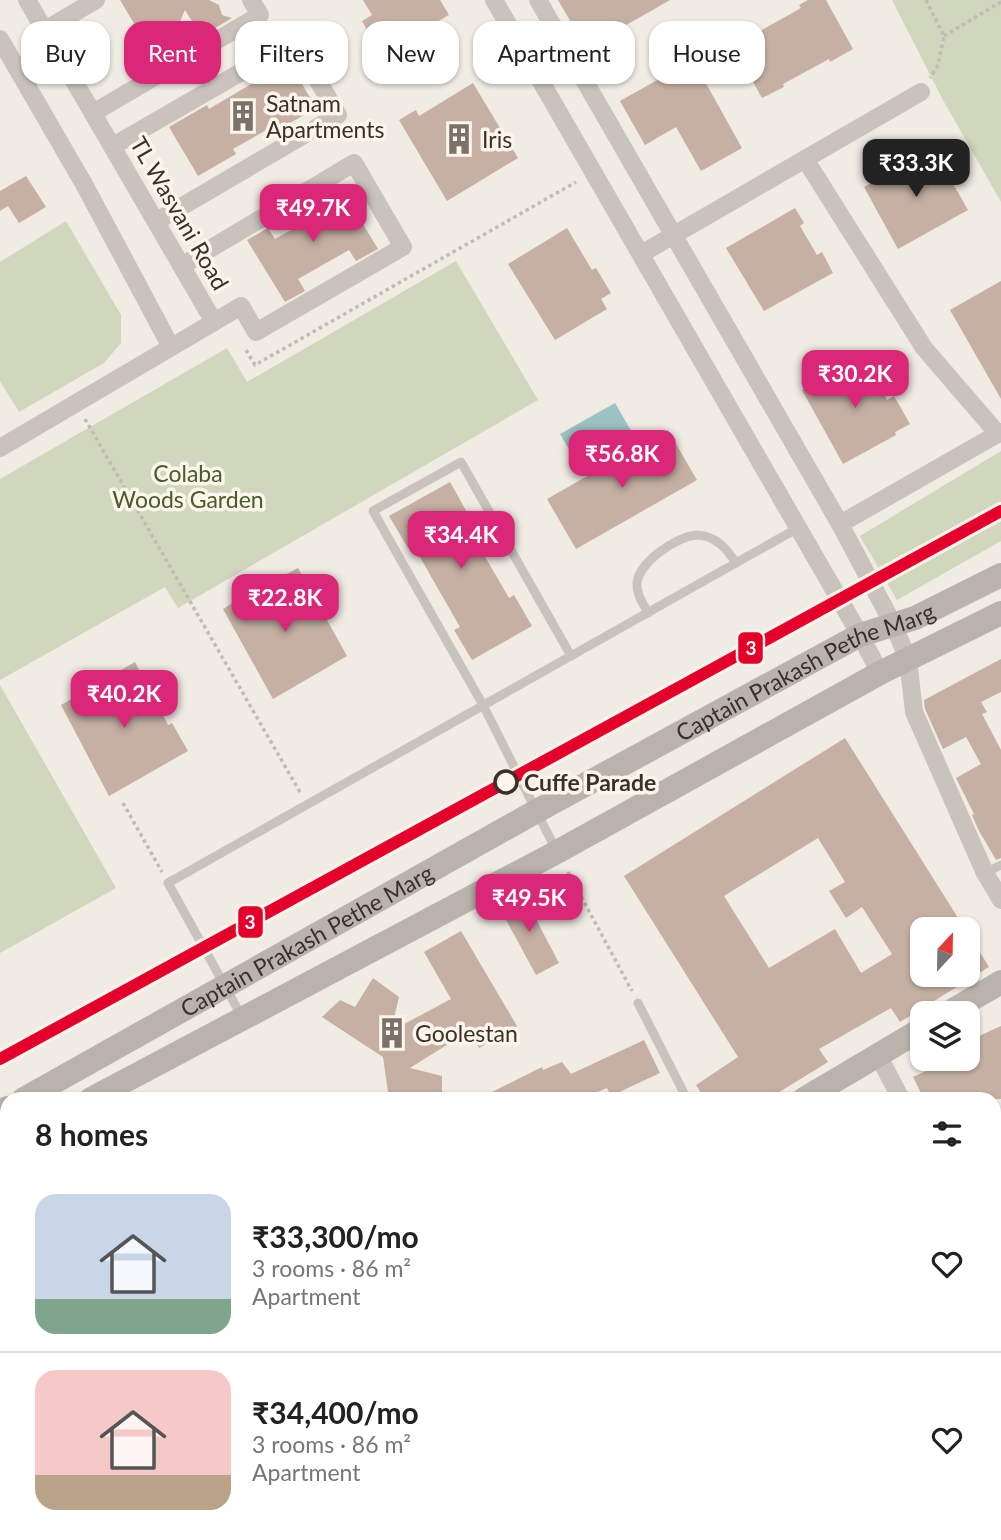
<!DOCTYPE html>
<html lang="en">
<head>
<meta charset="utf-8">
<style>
	:root { --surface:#fff; --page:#f6f6f6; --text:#222; --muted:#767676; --line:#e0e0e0; --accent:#db2777 }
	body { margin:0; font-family:Lato,sans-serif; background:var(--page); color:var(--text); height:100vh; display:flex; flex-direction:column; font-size:26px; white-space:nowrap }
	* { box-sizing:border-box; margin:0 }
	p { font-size:23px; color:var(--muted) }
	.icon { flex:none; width:38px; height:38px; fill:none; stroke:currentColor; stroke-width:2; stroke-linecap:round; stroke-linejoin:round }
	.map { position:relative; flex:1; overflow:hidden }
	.details { position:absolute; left:0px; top:1092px; width:1001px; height:448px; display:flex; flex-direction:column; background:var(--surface); border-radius:21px 21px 0 0; box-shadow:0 2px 5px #0004 }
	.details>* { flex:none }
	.banner { position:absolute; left:21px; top:21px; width:959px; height:63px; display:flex; gap:14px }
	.needle { width:46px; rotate:22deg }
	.tools { position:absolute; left:910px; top:917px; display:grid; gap:14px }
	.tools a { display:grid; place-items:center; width:70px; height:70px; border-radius:14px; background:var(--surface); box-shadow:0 2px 5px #0004; font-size:35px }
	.price { position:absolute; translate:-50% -60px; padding:0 16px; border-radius:14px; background:var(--accent); color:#fff; font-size:23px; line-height:46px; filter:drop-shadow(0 2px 4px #0008) }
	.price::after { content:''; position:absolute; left:50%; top:42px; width:21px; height:16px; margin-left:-10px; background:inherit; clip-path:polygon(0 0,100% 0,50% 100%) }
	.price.selected { background:#222; color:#fff }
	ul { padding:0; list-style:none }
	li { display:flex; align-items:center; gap:21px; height:175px; padding:0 35px }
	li+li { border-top:2px solid var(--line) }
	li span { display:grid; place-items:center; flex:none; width:196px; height:140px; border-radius:21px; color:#555 }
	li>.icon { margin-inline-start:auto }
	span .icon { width:84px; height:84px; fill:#fffc; stroke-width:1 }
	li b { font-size:30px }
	h2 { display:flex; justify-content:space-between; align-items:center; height:84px; padding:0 35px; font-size:30px }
	.pill { padding:0 24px; border-radius:21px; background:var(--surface); box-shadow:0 2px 5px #0004; font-size:24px; line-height:63px }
	.pill.selected { background:var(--accent); color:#fff }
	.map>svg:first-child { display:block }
	.green { fill:#d0d7bc }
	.water { fill:#9dc2c4 }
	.building { fill:#c5b0a3; fill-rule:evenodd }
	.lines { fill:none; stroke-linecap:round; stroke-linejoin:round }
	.path { stroke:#c2bbb4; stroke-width:3.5; stroke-dasharray:3.5 3.5; stroke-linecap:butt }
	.lane { stroke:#c9c3bc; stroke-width:9 }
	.street { stroke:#c9c3bc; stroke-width:18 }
	.secondary { stroke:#bab3ac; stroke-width:24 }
	.metro-1-casing { stroke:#fcf5ec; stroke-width:18 }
	.metro-1 { stroke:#e4002b; stroke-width:12 }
	.stop-dot { fill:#fcf5ec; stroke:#3b3029; stroke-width:3.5 }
	.labels { text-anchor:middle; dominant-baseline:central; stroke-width:7; stroke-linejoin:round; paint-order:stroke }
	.poi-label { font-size:23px; fill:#3b3029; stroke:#fcf5ec; text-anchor:start }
	.street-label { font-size:23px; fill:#3b3029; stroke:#fcf5ec }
	.park-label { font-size:23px; fill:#475d2a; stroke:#fcf5ec }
	.stop-label { font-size:23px; font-weight:bold; fill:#3b3029; stroke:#fcf5ec; text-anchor:start }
	.line-badge { stroke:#fcf5ec; stroke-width:2.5 }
	.badge-label { font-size:19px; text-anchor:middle; font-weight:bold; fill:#fff }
</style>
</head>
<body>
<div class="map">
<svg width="1001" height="1540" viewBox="0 0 1001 1540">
	<rect width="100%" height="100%" fill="#f0ebe3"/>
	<g class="green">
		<path d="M892 0H1001V202L943 100Z"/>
		<path d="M66 221 121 315V343L104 363 19 412 0 381V262Z"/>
		<path d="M456 261 538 400 178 608 165 587 0 680V479L227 348 247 382Z"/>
		<path d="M1001 451V541L897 600 860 536Z"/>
		<path d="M0 685 116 888 0 953Z"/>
	</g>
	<path class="water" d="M615 403 633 434 578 465 560 434Z"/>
	<g class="building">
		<path d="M120 0H209L219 5 222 15 232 18 212 30 207 28 200 34 185 10 166 54 167 57 148 68 142 62 148 47Z"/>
		<path d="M363 0H440L449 15 381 54 362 21 372 15Z"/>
		<path d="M558 0H670L586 48Z"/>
		<path d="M808 0H826L853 49 830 62 829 59 783 84 784 87 762 98 731 42 753 30 755 34 801 8 799 5Z"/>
		<path d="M287 58 316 108 280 129 277 124 233 149 236 154 198 176 169 127 207 105 209 109 253 83 251 80Z"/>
		<path d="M693 60 742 148 701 171 676 127 645 145 620 101Z"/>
		<path d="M473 83 518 158 447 201 399 120 416 110 419 116Z"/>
		<path d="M933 149 968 210 898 249 864 187Z"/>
		<path d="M26 176 46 207 19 223 8 206 0 211V191Z"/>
		<path d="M339 185 378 249 356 261 349 250 298 279 305 291 285 302 247 240 268 228 275 239 326 210 318 198Z"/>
		<path d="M795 208 804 223 800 226 817 255 822 252 833 273 764 311 726 248Z"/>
		<path d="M567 228 592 270 596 268 611 293 601 299 607 309 555 340 508 264Z"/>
		<path d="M1001 281V399L950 310Z"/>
		<path d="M862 357 887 400 894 396 910 424 895 432 896 435 843 464 802 390Z"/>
		<path d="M668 430 697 480 576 549 547 499Z"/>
		<path d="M450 482 468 514 462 517 509 598 514 595 532 626 472 660 454 630 460 627 413 545 408 548 389 516Z"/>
		<path d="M298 568 347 656 273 699 223 609 244 596 246 601 281 581 279 578Z"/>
		<path d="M1001 659V692L981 702 987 712 982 714 1001 750V858L996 860 978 829 972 815 974 814 956 778 981 764 966 737 943 749 925 709 924 700Z"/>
		<path d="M135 662 168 725 172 723 188 751 109 796 61 705 82 693 85 698 117 680 114 674Z"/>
		<path d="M845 738 965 929H922V975H968V933L989 967 900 1022 891 1008 819 1049 828 1062 768 1099H705L696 1085 738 1057 624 876ZM818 838 845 882 829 891 846 918 862 907 892 954 861 973 835 929 769 968 724 896Z"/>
		<path d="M522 893 559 963 536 975 498 905Z"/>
		<path d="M461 931 517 1026 479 1048 469 1031 410 1068 442 1076V1099H389L383 1057 322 1017 340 1000 355 1007 373 978 399 997 391 1031 451 999 424 952Z"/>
		<path d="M1001 1026V1099H924L913 1077 951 1059H968V1041Z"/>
		<path d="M644 1040 660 1073 611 1096 607 1088 581 1099H478L542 1067 543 1070 562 1062 571 1074Z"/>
	</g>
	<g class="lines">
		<g class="path">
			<path d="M926 0 944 36 938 65 930 78"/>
			<path d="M944 36 1001 2"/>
			<path d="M246 350 255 365 576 182"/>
			<path d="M85 419 301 794"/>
			<path d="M123 803 162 872"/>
			<path d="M568 872 632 991"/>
		</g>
		<g class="lane">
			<path d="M648 613C643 603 636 594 637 583 639 562 678 535 698 535 716 536 727 549 736 563"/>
			<path d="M556 850 483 705 373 511 461 462 571 656"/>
			<path d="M985 873 1001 865"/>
			<path d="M638 1003 687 1099"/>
			<path d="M242 1017 168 883 798 528"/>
		</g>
		<g class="street">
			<path d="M494 0 860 635 880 673"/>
			<path d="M538 0 840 524 893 624 908 659 914 712 985 873 1001 900"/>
			<path d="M45 30 96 0"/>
			<path d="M0 39 85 186 171 347"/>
			<path d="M93 113 260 15 251 0"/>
			<path d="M113 146 295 41 338 115 157 221"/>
			<path d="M805 159 924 348 998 434"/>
			<path d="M641 254 921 92"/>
			<path d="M183 265 354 163 403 247 256 332 241 306 214 322"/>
			<path d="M0 448 214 322 27 0"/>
			<path d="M840 524 1001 432"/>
			<path d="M878 1055 901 1099"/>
			<path d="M0 1307 7 1318"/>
			<path d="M562 1533 568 1540"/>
			<path d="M663 1533 668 1540"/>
			<path d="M3 1540 23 1537 25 1540"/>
			<path d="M633 1540 641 1535"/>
		</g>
		<g class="secondary">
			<path d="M948 1013 1001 982"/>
			<path id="s1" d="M24 1099 535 812 860 635 915 618 1001 575"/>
			<path d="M91 1099 557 852 880 673 1001 613"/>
			<path d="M804 1099 922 1029"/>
			<path d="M0 1112 7 1108"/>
			<path d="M0 1147 7 1143"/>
			<path d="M994 1227 1001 1224"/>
			<path d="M269 1540 283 1533"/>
		</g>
		<defs>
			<path id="metro-1" d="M0 1059 1001 511"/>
		</defs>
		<use href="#metro-1" class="metro-1-casing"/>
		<use href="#metro-1" class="metro-1"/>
	</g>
	<defs>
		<symbol id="building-bare" viewBox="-9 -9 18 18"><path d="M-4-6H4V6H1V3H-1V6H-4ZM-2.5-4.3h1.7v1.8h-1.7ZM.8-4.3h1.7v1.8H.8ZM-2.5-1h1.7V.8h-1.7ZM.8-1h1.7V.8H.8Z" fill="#7a716a" stroke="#fcf5ec" stroke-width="2.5" paint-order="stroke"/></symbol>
	</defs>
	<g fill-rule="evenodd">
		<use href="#building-bare" x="221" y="94" width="44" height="44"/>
		<use href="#building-bare" x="437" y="117" width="44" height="44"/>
		<use href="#building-bare" x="370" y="1011" width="44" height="44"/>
	</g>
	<circle class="stop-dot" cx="506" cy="782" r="11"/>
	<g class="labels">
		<g class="poi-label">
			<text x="266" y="103">Satnam<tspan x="266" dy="26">Apartments</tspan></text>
			<text x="482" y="139">Iris</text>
			<text x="415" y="1033">Goolestan</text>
		</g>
		<g class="street-label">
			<text transform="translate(180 213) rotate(60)">TL Wasvani Road</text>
			<text stroke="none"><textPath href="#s1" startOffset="891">Captain Prakash Pethe Marg</textPath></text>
			<text stroke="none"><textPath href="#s1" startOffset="324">Captain Prakash Pethe Marg</textPath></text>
		</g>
		<g class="park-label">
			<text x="188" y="473">Colaba<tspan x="188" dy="26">Woods Garden</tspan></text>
		</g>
		<g class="stop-label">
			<text x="524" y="782">Cuffe Parade</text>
		</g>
	</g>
	<g class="line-badge">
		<rect x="737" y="631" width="27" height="34" rx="7" fill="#e4002b"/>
		<rect x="237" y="905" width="27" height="34" rx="7" fill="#e4002b"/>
	</g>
	<g class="badge-label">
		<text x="751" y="655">3</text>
		<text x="250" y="929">3</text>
	</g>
</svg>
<div class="tools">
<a><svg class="needle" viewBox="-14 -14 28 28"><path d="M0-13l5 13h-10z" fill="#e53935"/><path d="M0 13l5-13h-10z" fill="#767676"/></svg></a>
<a><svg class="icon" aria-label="layers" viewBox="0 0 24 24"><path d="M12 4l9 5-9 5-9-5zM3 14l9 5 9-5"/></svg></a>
</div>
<b class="price selected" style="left:916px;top:199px">₹33.3K</b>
<b class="price" style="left:313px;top:244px">₹49.7K</b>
<b class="price" style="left:855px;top:410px">₹30.2K</b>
<b class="price" style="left:622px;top:490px">₹56.8K</b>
<b class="price" style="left:461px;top:571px">₹34.4K</b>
<b class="price" style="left:285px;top:634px">₹22.8K</b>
<b class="price" style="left:124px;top:730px">₹40.2K</b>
<b class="price" style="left:529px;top:934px">₹49.5K</b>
<div class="banner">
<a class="pill">Buy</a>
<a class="pill selected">Rent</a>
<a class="pill">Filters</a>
<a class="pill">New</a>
<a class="pill">Apartment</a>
<a class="pill">House</a>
</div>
<section class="details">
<h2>8 homes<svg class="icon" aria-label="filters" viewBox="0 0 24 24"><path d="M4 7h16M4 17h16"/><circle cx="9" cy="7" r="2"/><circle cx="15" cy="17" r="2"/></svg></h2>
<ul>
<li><span style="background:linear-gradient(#c9d6e8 75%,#7fa58c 0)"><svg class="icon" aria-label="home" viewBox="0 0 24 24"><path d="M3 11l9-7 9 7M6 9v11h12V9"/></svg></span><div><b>₹33,300/mo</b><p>3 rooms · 86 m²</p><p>Apartment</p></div><svg class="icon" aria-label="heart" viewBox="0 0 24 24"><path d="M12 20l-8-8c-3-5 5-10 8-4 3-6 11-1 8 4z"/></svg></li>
<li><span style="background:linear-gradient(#f6c9c9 75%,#b9a48a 0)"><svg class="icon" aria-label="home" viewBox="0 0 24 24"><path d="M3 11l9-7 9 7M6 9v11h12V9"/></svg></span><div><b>₹34,400/mo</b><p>3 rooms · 86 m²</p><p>Apartment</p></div><svg class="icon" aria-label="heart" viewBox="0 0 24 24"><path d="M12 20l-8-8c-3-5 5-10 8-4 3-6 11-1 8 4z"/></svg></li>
</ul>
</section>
</div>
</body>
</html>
